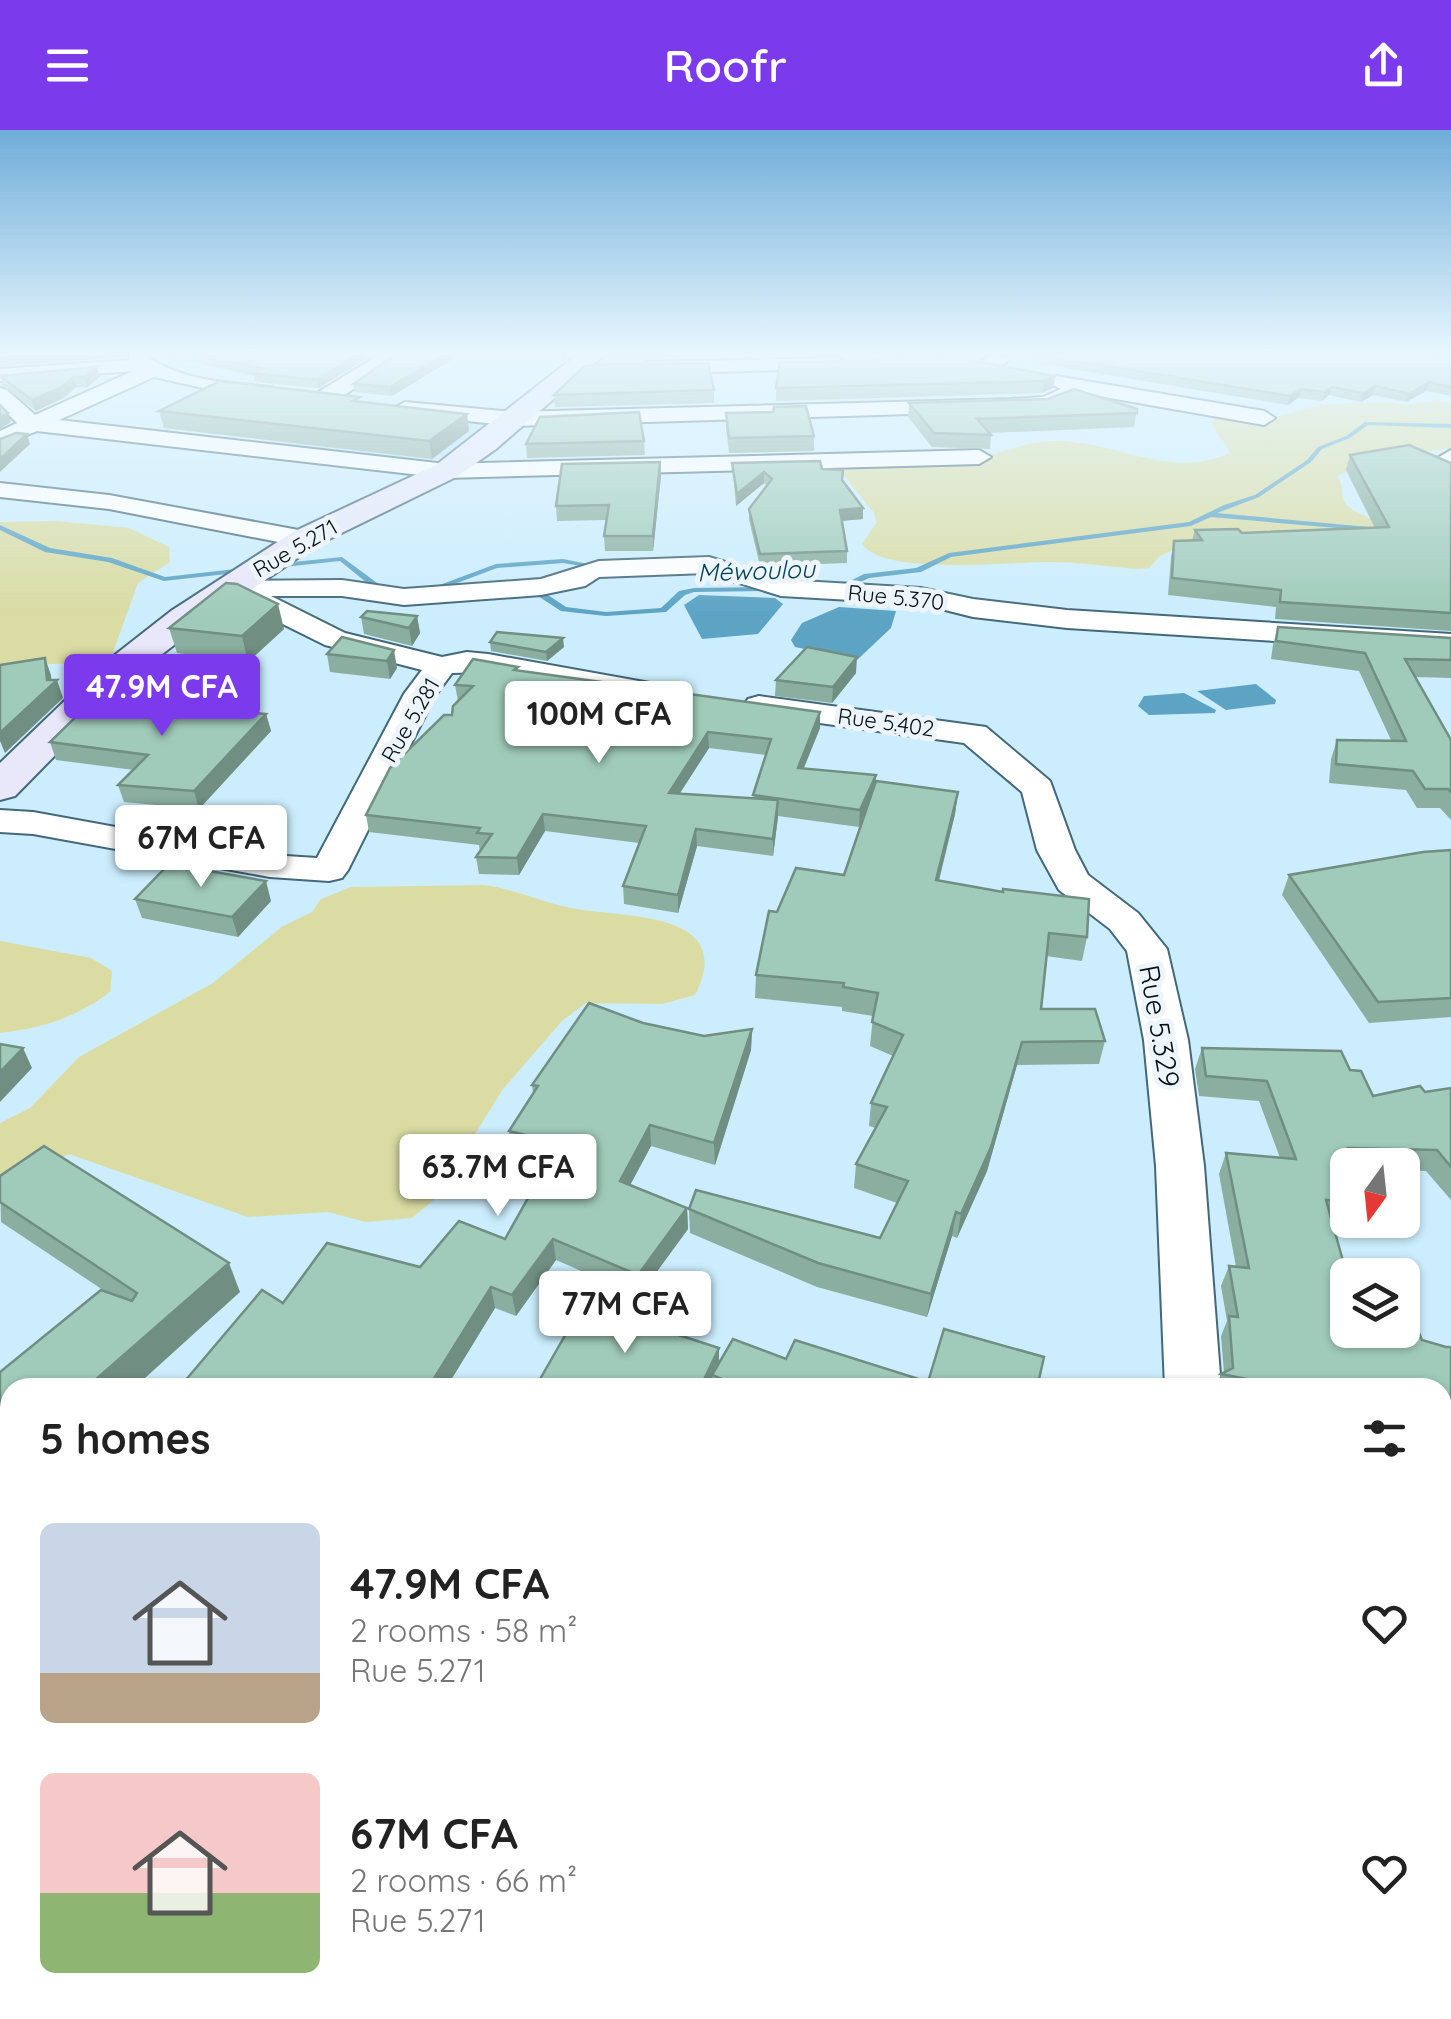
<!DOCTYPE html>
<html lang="en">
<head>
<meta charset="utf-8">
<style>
	:root { --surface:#fff; --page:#f6f6f6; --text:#222; --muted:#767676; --accent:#7c3aed }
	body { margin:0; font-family:Quicksand,sans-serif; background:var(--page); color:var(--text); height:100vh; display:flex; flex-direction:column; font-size:38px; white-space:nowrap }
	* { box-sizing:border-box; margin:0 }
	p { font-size:32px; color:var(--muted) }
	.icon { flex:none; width:55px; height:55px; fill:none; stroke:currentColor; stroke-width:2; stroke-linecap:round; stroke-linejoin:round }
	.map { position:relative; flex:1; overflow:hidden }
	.drawer { position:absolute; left:0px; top:1248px; width:1452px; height:642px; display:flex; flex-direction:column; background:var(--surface); border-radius:30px 30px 0 0; box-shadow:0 2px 8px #0004 }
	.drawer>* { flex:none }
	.needle { width:65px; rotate:195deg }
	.fabs { position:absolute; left:1330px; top:1018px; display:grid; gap:20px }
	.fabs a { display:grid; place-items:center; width:90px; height:90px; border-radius:15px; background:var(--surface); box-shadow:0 2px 8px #0004; font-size:50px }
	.price { position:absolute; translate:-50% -85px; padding:0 22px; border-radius:10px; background:#fff; color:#222; font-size:32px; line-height:65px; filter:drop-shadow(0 2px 5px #0008) }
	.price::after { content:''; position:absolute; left:50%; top:60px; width:30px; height:22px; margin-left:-15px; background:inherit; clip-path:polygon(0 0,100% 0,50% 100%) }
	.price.selected { background:var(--accent); color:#fff }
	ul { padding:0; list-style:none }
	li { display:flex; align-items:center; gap:30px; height:250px; padding:0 40px }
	li span { display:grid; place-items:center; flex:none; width:280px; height:200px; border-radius:15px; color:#555 }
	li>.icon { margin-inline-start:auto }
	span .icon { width:120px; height:120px; fill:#fffc; stroke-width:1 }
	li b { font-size:42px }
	h2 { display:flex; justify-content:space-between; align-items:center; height:120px; padding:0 40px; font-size:42px }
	header { display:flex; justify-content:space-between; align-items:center; height:130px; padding:0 40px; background:var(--accent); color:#fff; font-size:45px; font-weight:600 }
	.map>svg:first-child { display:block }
	.built { fill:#b3e4fd }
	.green { fill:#dadca3 }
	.water { fill:#5ca3c4 }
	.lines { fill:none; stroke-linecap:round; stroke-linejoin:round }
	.stream { fill:#5ca3c4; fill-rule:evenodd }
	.street-casing { stroke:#43687a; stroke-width:4 }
	.secondary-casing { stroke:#43687a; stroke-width:4 }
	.street { fill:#fff; fill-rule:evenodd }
	.secondary { fill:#e9e7fa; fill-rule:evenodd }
	.wall { fill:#8aafa0; fill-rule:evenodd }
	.shaded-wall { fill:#708e82 }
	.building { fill:#a0cbba; stroke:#708e82; stroke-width:2.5 }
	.labels { text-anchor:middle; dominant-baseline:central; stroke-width:10; stroke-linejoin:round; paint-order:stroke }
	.far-street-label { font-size:22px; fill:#031016; stroke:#edf5fa }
	.far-water-label { font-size:25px; font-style:italic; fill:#024359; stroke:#edf5fa }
	.street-label { font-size:28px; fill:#031016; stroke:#edf5fa }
</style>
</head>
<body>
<header><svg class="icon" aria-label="menu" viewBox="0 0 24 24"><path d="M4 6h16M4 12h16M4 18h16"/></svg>Roofr<svg class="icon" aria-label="share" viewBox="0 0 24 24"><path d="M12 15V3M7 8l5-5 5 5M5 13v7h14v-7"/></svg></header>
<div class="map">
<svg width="1451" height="1889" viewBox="0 0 1451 1889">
	<rect width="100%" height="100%" fill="#ccedfd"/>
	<path class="built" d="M487 289 491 295 457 322 424 334 270 313 304 293Z"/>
	<g class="green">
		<path d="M1438 270 1451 272V318L1375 329 1337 346C1345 356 1339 368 1349 377 1357 384 1370 386 1379 394L1369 409 1195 410 1160 426 1149 438 1139 439C1110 437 1081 432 1052 432 1012 431 886 447 862 414L876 393 874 383 842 343C862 326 920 337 947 335 984 332 1020 310 1058 311 1118 312 1171 350 1230 323 1226 311 1214 303 1212 292L1218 286 1276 287 1320 275 1389 272 1408 275Z"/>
		<path d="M56 391 129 398 169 417 170 432 138 453 112 525 98 533 0 535V392Z"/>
		<path d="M484 755C513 759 539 771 567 777 615 789 740 777 695 865L662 874 586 873 562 891 503 959 470 1012 465 1035 443 1062 412 1088 366 1092 328 1082 248 1087 69 1024 0 1059V993L30 978 79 927 213 853 283 796 312 782 321 769 351 757Z"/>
		<path d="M0 811 91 828 112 841 110 862C75 888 43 898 0 903Z"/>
		<path d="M0 1760 10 1774V1880H86L93 1889H0Z"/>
	</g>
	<g class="water">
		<path d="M699 465 775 468 783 474 758 504 702 509 684 475Z"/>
		<path d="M839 477 896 481 891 498 857 530 795 517 791 510 802 493Z"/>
		<path d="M1256 554 1276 570 1275 574 1226 580 1197 561Z"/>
		<path d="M1184 563 1216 580 1215 583 1149 585 1138 576 1144 566Z"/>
	</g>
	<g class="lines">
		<g class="stream">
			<path d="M1365 292 1451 294V298L1368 295 1350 308 1322 319 1311 332 1259 367 1217 383 1380 398 1384 400 1383 402 1211 387 1191 396 951 427 921 442 869 448 841 461 834 459 864 444 916 438 949 423 1189 392 1224 375 1255 365 1307 330 1318 317 1346 306Z"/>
			<path d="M0 395 50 418 112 428 165 447 244 438 248 440 244 442 164 451 108 432 45 422 0 400Z"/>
			<path d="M342 427 388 461V465H382L340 431 274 438 270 436 274 434Z"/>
			<path d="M563 429 609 438 605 440 563 433 497 438 433 462 426 460 496 434Z"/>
			<path d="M530 457H536L566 477 606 482 661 478 679 461 694 458 773 457 777 459 773 461 694 462 685 465 666 482 606 486 561 481 530 461Z"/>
		</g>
		<defs>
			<g id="street">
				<path d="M129 221H149V228C184 251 230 253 272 257L283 263 272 269 239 266 154 247 59 290 446 334 979 320 991 327 979 334 446 348 37 301 0 316V301L17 293 0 276V258L7 260 35 285 133 241 0 251V239L129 230Z"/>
				<path d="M385 221H408L333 273H317L314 268 317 263Z"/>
				<path d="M999 221H1023L993 241H979V233Z"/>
				<path d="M1397 221H1451V231L1407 227Z"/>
				<path d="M838 228 848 234 845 238 647 244 637 238 647 232Z"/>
				<path d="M1056 246 1264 281 1275 288 1264 295 1087 264 1046 279 1010 281 513 296 405 284 394 278 405 272 513 282 1010 269 1043 267 1061 259 1046 252Z"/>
				<path d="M1451 320V336L1443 334 1439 327Z"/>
				<path d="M0 353 109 365 304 401 317 409 304 417 109 379 0 367Z"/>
				<path d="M709 427 784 450 921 458 973 469 1067 480 1451 504V522L1067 498 973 487 921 474 781 466 707 443 599 447 585 456 541 465 404 475 342 466H271L345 503 442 527 467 522 488 524 661 555 672 557 677 564 672 571 661 573 488 542 452 543 435 566 348 740 342 748 329 751 270 747 33 704 0 702V680L33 682 270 725 317 728 404 564 422 540 325 515 220 463 216 457 220 451 342 450 404 459 541 449 599 431Z"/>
				<path d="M759 566 986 597 1050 651 1075 720 1088 745 1138 783 1167 819 1188 910 1204 1036 1221 1258H1165L1156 1036 1144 910 1127 821 1110 799 1059 760 1037 720 1022 662 964 613 748 583 743 576 748 569Z"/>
				<path d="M0 1634 10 1638V1709L0 1705Z"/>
				<path d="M221 1880H305L309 1889H225Z"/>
				<path d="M1077 1880H1155L1153 1889H1075Z"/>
			</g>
			<path id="secondary" d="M582 221H609L496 319 456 347 315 416 197 497 128 551 15 666 0 670V633L102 535 171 481 293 402 436 335Z"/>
		</defs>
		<use href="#street" class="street-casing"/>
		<use href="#secondary" class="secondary-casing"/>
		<use href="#street" class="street"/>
		<use href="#secondary" class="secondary"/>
	</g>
	<g class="wall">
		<path d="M152 221H378L319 258 255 252 254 246 153 223Z"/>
		<path d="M401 221H466L392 266 355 262 353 254Z"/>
		<path d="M607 221H703V226L608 227Z"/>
		<path d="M768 221H858L782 225V222Z"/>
		<path d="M963 221H1407L1451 226V266L1426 261 1406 272 1373 265 1361 272 1329 265 1322 271 1298 268 1288 275Z"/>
		<path d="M0 244 100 247 87 257H76L65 267 36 281 2 255Z"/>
		<path d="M1055 246 1053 258 1042 263 776 271V258Z"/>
		<path d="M714 260V273L555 277 554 265Z"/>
		<path d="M361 272 467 284 469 301 432 329 164 298 159 281Z"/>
		<path d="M909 273 1137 279 1134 297 989 303 991 305 990 319 932 317 908 287Z"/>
		<path d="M726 283 814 306V321L729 323 726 297Z"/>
		<path d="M644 311 645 325 527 328 526 314Z"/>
		<path d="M1350 325 1451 333V501L1275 489 1276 477 1168 465 1171 427 1174 411 1192 410 1195 400 1242 403 1375 398 1346 340Z"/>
		<path d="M660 332 661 346 653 421H605L604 406 606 390 557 391 556 376Z"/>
		<path d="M732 333 822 339 842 350 863 389 842 391 847 421V433L760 436 749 390V379L766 355 764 353 736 376Z"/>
		<path d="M417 486 420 503 412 516 364 504 361 487Z"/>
		<path d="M1278 497 1451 508V548L1415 547 1451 610V690L1440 678H1417L1406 660 1329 653 1331 629 1337 610H1391L1359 541 1271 529 1273 515Z"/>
		<path d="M169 498 284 499 248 532 177 523Z"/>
		<path d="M342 507 397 538 390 549 330 542 327 524Z"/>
		<path d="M490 512 564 517 547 531 491 521Z"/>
		<path d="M518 537V541L820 598 803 639 875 655 958 662 955 684 939 751 1087 807 1082 831 1046 826 1041 879 1105 911 1099 934 1017 935 987 1041 957 1108 952 1106 927 1187 817 1157 690 1103 689 1079 880 1108 897 1073 854 1058 856 1034 876 998 869 996 871 973 893 926 870 916 873 886 842 881V877L755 868 756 845 777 782 844 745 866 682 859 697 778 686 773 726 697 716 678 783 624 774 623 756 639 713 545 701 519 745 479 744 476 727 480 721 479 715 369 702 366 685 452 585 458 571 455 555ZM709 618 766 625 753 668 680 663Z"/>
		<path d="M856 543 832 573 775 566 776 550Z"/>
		<path d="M191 575 192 577 266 584 271 601 199 679 124 672 118 655 134 640 56 630 50 612Z"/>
		<path d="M1451 720V887L1369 893 1282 765 1289 745Z"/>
		<path d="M135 769 271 771 238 807 142 788Z"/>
		<path d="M643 893 704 906 752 899 751 920 715 1035 651 1016 630 1055 687 1078 688 1099 639 1166 556 1130 516 1186 495 1178 446 1258H179L283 1173 420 1137 505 1109 548 1031 512 1022 509 1001 533 963 532 955Z"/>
		<path d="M1202 918 1350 940 1373 966 1425 962 1451 958V1070L1426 1041 1402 1040V1035H1348V1090H1360L1358 1094 1332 1092 1347 1149 1422 1210 1446 1217H1451V1412L1442 1411V1258H1215L1221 1244 1224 1243 1221 1206 1227 1191 1221 1156 1229 1136 1236 1137 1219 1044 1226 1023 1280 1028 1259 971 1199 966 1195 939Z"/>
		<path d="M0 1046 240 1162 10 1258V1301L0 1293V1242L106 1162 1 1092Z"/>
		<path d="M786 1229 928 1252 1037 1258H535L719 1232Z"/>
		<path d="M1451 1701V1889H1424L1418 1880H1442V1706Z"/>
		<path d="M692 1880H1028L1024 1889H703Z"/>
	</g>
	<g class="shaded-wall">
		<path d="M86 221H126L122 227 0 236V228Z"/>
		<path d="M363 221H378L319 258 317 250Z"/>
		<path d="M451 221H466L392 266 390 257Z"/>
		<path d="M565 221H577L561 232V224Z"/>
		<path d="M97 237 100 247 87 257 84 247Z"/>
		<path d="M1055 246 1053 258 1042 263 1044 251Z"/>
		<path d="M73 247 76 257 65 267 36 281 32 270Z"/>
		<path d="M1429 252 1426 261 1406 272 1409 264Z"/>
		<path d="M1376 256 1373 265 1361 272 1363 263Z"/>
		<path d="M1332 257 1329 265 1322 271 1325 262Z"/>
		<path d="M1301 259 1298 268 1288 275 1290 266Z"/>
		<path d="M8 283 11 292 0 299V288Z"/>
		<path d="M467 284 469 301 432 329 429 311Z"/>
		<path d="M27 304 30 314 0 342V329Z"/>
		<path d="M660 332 661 346 653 421V406Z"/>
		<path d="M764 342V353L736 376 737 364Z"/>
		<path d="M863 378V389L840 391V380Z"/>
		<path d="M278 474 284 499 248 532 242 506Z"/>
		<path d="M417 486 420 503 412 516 409 498Z"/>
		<path d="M563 508 564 517 547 531 546 522Z"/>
		<path d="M394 520 397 538 390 549 387 531Z"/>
		<path d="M857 527 856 543 832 573 833 557Z"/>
		<path d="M45 528 51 545 52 555 57 550 63 568 5 623 0 611V603L47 550Z"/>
		<path d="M820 582V598L797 655 798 638Z"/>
		<path d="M266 584 271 601 199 679 194 661Z"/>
		<path d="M708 602 709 618 669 680V663Z"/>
		<path d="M876 645 874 662 859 697 860 680Z"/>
		<path d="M958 662 955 684 933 773 936 750Z"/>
		<path d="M778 670V687L773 726V709Z"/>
		<path d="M543 684 545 701 519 745 517 728Z"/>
		<path d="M696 699 697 716 678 783V765Z"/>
		<path d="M266 751 271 771 238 807 232 787Z"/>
		<path d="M752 899 751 920 715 1035 714 1013Z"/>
		<path d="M1022 912 1017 935 987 1041 957 1108 961 1084Z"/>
		<path d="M23 918 32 938 0 972V942Z"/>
		<path d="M650 995 651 1016 621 1072 620 1051Z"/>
		<path d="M687 1078 688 1099 639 1166 638 1145Z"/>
		<path d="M956 1082 952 1106 927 1187 931 1164Z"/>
		<path d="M553 1109 556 1130 516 1186 512 1165Z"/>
		<path d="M229 1133 240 1162 134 1258H86Z"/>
		<path d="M491 1157 495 1178 446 1258H428Z"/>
		<path d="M719 1218V1244L712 1245V1258H700Z"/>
		<path d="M421 1880H428L431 1889H423Z"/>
	</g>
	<g class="building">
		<path d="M0 221H86L0 228Z"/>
		<path d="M181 221H363L317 250 253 243 262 239Z"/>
		<path d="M401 221H451L390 257 353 254Z"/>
		<path d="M913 221H921L1055 246 1044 251 776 258 780 232 876 231Z"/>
		<path d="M1014 221H1407L1451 226V257L1429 252 1409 264 1376 256 1363 263 1332 257 1325 262 1301 259 1290 266Z"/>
		<path d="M708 233 714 260 554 265 583 237 590 235Z"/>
		<path d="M97 237 84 247H73L62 257 32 270 0 246Z"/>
		<path d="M220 251 360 267 353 271 467 284 429 311 159 281Z"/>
		<path d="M1074 259 1137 279V283L977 289 991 305 934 303 909 273 1048 269Z"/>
		<path d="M0 275 8 283 0 288Z"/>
		<path d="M806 276 814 306 729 308 726 283 773 282 774 277Z"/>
		<path d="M639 282 644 311 526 314 540 287Z"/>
		<path d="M16 303 27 304 0 329V309Z"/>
		<path d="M1409 315 1451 333V483L1280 472 1281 460 1172 448 1174 411 1202 410 1195 400 1238 399 1242 403 1389 397 1350 325Z"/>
		<path d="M820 331 822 339 843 340 842 350 863 378 840 380 847 421 760 424 749 379 772 349 764 342 737 364 732 333Z"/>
		<path d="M660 332 653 406H604L609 375 556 376 562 334Z"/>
		<path d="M226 453 237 454 278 474 242 506 169 498Z"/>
		<path d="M367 481 417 486 409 498 361 487Z"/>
		<path d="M1278 497 1451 508V530L1405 529 1451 610V662L1448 659H1425L1413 641 1336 634 1337 610 1406 611 1365 523 1276 511Z"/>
		<path d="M497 502 563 508 546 522 490 512Z"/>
		<path d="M342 507 394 520 387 531 327 524Z"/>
		<path d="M807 517 857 527 833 557 776 550Z"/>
		<path d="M45 528 47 550H57L0 603V535Z"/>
		<path d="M473 529 518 537 514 540 820 582 798 638 876 645 860 680 753 665 771 609 708 602 669 663 778 670 773 709 696 699 678 765 623 756 646 696 543 684 517 728 476 727 492 704 477 703 480 698 366 685 390 638 444 585H452L453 576 473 556 455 555Z"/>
		<path d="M92 571 191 575 189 577 266 584 194 661 118 655 148 625 50 612Z"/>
		<path d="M876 651 958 662 936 750 1003 762V759L1089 769 1087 807 1049 803 1041 879H1095L1105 911 1022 912 991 1017 961 1084 956 1082 931 1164 818 1133 689 1079 696 1060 880 1108 908 1051 856 1034 887 977 871 973 903 905 872 892 878 863 843 857 844 853 756 845 769 781 777 782 796 738 844 745Z"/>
		<path d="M1451 720V868L1378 872 1289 745 1423 722Z"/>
		<path d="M169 734 266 751 232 787 135 769Z"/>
		<path d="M589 873 643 893 704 906 752 899 714 1013 650 995 620 1051 687 1078 638 1145 553 1109 512 1165 491 1157 428 1258H331L309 1250 302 1258H179L262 1160 283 1173 327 1113 420 1137 459 1091 505 1109 559 1013 509 1001 538 956 532 955Z"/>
		<path d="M0 914 23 918 0 942Z"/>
		<path d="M1202 918 1341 921 1350 940 1361 941 1373 966 1420 956 1425 962 1451 958V1037L1437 1020 1348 1018 1354 1035H1348V1072L1326 1070 1348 1149V1200H1402V1163L1422 1210 1446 1217H1451V1391L1442 1390V1258H1294L1221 1244 1233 1238 1229 1186 1238 1187 1229 1136 1249 1138 1226 1023 1296 1029 1267 951 1206 946Z"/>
		<path d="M44 1016 229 1133 86 1258H10V1286L0 1278V1242L101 1160 132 1171 137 1163 0 1072V1046Z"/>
		<path d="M583 1174 719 1218 700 1258H535Z"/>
		<path d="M944 1199 1044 1227 1037 1258H743L712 1245 733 1209 786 1229 795 1210 928 1252Z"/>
		<path d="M1451 1701V1878L1442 1863V1706Z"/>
		<path d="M324 1880H424L423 1889H322Z"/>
		<path d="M711 1880H1028L1024 1889H722Z"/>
	</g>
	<linearGradient id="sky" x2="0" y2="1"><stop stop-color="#70adda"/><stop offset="0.46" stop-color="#e8f7fe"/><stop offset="1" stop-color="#e8f7fe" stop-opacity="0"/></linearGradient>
	<rect width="1451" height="485" fill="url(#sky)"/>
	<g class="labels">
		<g class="far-street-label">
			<text transform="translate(295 418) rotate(-30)">Rue 5.271</text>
			<text transform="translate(896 467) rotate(6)">Rue 5.370</text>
			<text transform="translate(410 590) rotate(-60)">Rue 5.281</text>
			<text transform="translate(886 592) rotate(8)">Rue 5.402</text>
		</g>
		<g class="far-water-label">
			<text transform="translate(756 440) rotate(-2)">Méwoulou</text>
		</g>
		<g class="street-label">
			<text transform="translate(1160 896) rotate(80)">Rue 5.329</text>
		</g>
	</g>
</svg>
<div class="fabs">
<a><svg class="needle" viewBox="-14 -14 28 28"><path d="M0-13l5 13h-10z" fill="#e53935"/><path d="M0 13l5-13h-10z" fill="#767676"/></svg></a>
<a><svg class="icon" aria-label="layers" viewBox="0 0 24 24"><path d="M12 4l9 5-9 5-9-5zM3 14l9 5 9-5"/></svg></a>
</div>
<b class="price selected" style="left:162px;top:609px">47.9M CFA</b>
<b class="price" style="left:599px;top:636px">100M CFA</b>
<b class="price" style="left:201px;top:760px">67M CFA</b>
<b class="price" style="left:498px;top:1089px">63.7M CFA</b>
<b class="price" style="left:625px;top:1226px">77M CFA</b>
<section class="drawer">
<h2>5 homes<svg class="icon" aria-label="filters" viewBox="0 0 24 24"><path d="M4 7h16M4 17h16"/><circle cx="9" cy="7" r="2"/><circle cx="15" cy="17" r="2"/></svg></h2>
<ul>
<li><span style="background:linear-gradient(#c9d6e8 75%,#b9a48a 0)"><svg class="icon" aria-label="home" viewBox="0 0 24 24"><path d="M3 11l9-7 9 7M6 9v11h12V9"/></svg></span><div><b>47.9M CFA</b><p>2 rooms · 58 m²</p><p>Rue 5.271</p></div><svg class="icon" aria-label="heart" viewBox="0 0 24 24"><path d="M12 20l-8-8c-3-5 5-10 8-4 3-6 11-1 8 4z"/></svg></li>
<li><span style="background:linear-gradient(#f6c9c9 60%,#8fb573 0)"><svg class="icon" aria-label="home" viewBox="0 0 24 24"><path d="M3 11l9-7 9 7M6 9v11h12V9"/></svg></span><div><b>67M CFA</b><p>2 rooms · 66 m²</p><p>Rue 5.271</p></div><svg class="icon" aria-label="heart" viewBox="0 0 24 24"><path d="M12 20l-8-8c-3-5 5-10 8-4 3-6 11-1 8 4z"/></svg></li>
</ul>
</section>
</div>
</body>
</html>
